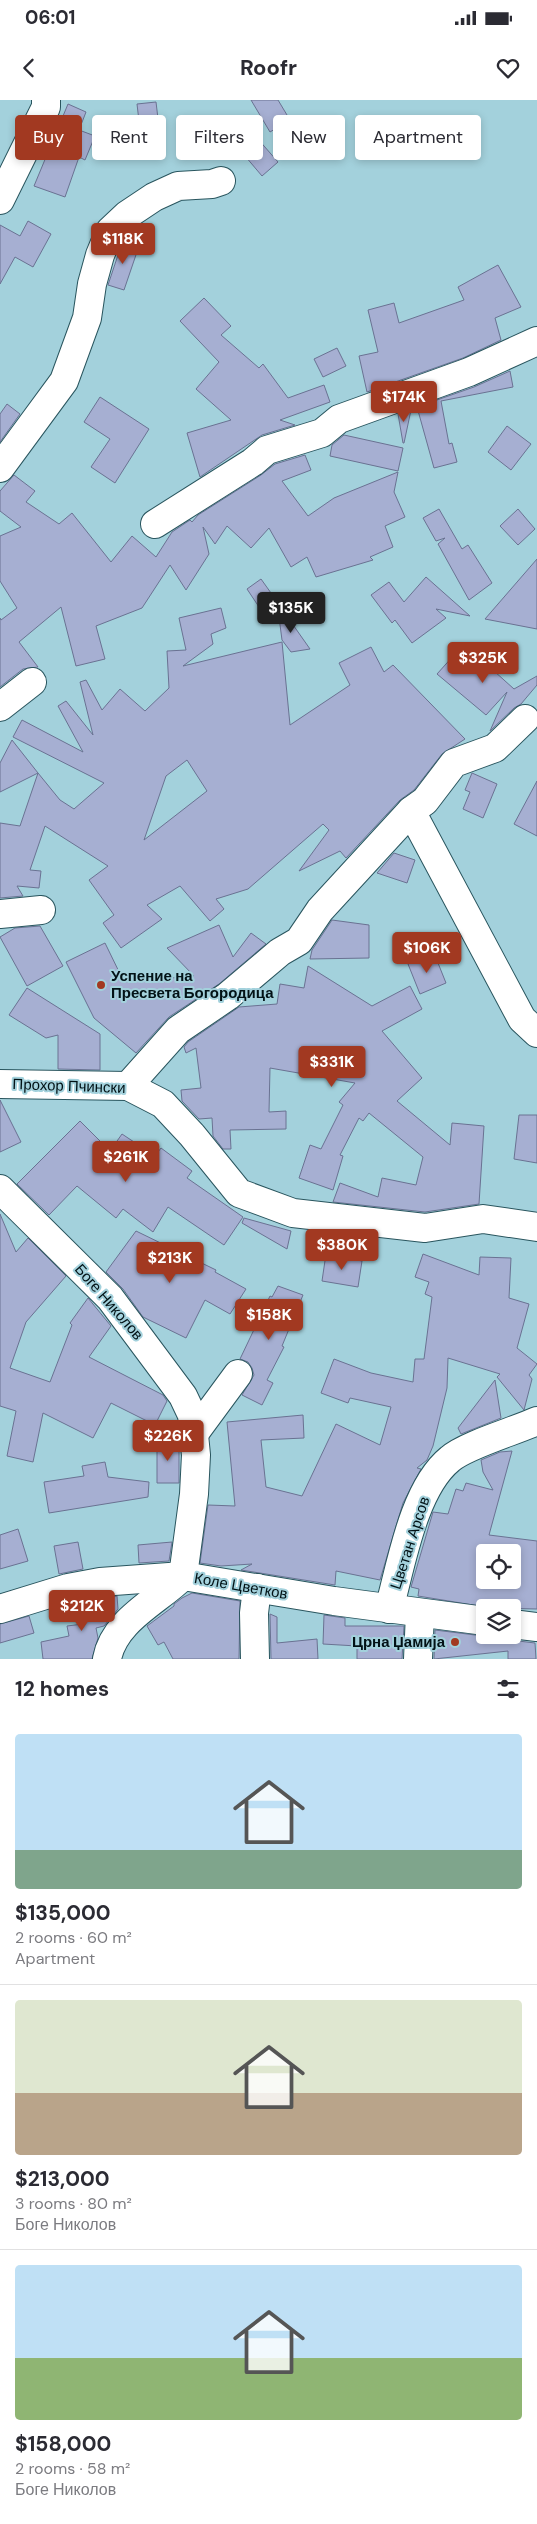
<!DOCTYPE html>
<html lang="en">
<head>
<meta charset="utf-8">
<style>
	:root { --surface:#fff; --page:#f7f7f7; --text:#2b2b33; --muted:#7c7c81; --line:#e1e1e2; --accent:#a23921 }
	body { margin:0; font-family:"DM Sans",sans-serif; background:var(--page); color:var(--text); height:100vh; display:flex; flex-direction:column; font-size:19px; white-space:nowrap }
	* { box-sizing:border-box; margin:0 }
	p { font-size:16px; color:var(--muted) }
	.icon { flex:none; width:28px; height:28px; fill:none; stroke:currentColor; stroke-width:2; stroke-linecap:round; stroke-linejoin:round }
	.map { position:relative; height:1559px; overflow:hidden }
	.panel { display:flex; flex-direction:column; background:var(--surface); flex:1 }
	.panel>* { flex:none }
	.top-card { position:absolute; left:15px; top:15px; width:508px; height:45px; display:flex; gap:10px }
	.controls { position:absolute; left:476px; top:1444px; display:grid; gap:10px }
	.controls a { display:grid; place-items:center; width:45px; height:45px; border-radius:5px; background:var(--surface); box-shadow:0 2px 8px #0003; font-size:25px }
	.price { position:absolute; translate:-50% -42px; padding:0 11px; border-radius:5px; background:var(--accent); color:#fff; font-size:16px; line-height:32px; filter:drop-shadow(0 1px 2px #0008) }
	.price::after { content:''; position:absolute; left:50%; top:30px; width:15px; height:11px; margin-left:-8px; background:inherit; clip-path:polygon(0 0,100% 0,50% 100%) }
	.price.selected { background:#222; color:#fff }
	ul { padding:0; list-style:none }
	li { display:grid; align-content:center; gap:10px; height:265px; padding:0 15px }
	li+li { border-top:1px solid var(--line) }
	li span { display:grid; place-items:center; height:155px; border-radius:5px; color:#555 }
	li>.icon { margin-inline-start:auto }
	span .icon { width:90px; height:90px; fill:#fffc; stroke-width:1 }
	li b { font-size:21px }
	h2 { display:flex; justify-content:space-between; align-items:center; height:60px; padding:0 15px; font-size:21px }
	.tag { padding:0 18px; border-radius:5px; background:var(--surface); box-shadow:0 2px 8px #0003; font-size:18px; line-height:45px }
	.tag.selected { background:var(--accent); color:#fff }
	.status { display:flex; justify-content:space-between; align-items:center; height:35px; padding:0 25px; background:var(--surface); direction:ltr }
	.status svg { height:14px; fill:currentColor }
	header { display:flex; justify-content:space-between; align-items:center; height:65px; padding:0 15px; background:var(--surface); font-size:22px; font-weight:700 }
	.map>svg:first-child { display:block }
	.building { fill:#a6afd2; stroke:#6a7292; fill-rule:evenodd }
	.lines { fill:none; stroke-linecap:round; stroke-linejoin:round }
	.minor-casing { stroke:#29555e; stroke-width:30 }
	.minor { stroke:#fff; stroke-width:28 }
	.poi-dot { fill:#a23921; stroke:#a3d1dc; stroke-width:2 }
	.labels { text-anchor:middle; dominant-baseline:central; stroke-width:4; stroke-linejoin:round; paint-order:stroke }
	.poi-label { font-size:15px; font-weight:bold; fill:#021216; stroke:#a3d1dc; text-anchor:start }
	.street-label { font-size:15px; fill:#021216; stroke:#a3d1dc }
</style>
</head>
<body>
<div class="status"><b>06:01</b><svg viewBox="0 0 49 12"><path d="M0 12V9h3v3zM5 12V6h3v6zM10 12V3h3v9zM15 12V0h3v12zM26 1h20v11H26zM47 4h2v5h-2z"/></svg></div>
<header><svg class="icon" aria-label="back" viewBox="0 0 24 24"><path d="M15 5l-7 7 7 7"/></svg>Roofr<svg class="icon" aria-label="heart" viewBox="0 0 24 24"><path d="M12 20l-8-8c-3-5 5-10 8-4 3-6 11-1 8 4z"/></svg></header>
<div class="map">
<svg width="537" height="1559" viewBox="0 0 537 1559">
	<rect width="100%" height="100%" fill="#a3d1dc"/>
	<g class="building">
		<path d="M251 0H278L290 20 270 32Z"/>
		<path d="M156 2 162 52 143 55 137 4Z"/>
		<path d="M68 4 86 12 79 30 95 36 85 60 79 57 65 97 34 86Z"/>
		<path d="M250 30 278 62 262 76 234 43Z"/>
		<path d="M28 121 51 134 33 167 15 157 0 184V125L20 136Z"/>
		<path d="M123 140 139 146 124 190 108 185Z"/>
		<path d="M498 165 521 207 495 218 501 240 463 258 367 292 359 256 378 252 368 210 394 203 399 223 464 200 458 187Z"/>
		<path d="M204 198 231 226 221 235 259 268 263 264 288 298 324 285 330 302 280 320 295 325 262 335 200 377 187 333 231 320 196 289 219 262 180 221Z"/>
		<path d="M337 248 346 266 323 277 314 259Z"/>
		<path d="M510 271 513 287 441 301 449 344 452 343 457 362 434 368 417 307 474 287Z"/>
		<path d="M100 297 149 329 115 383 91 367 110 339 84 322Z"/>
		<path d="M7 304 20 314 0 342V314Z"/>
		<path d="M411 310 404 343H403L398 314Z"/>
		<path d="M507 326 531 344 511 370 488 352Z"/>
		<path d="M344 335 403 348 398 371 330 356 332 345Z"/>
		<path d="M305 355 311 370 282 381 308 416 334 398 398 372 394 392 405 417 385 426 393 447 370 457 373 460 316 477 307 457 291 467 269 428 251 448 227 426 215 444 203 427 209 454 186 490 170 465 142 508 96 526 105 559 76 566 61 507 19 542 38 567 23 569 0 587V518L1 520 17 508 0 481V436L21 427 0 411V391L14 375 35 391 26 402 59 424 72 413 111 462 132 436 156 457 172 432 190 420 192 422 198 415 261 375 275 364Z"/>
		<path d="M439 409 462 449 468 445 492 483 469 500 438 444 445 438 436 441 423 418Z"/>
		<path d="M518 409 535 429 518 445 500 426Z"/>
		<path d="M537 459V529L485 519Z"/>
		<path d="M426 477 470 516 436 509 446 518 412 543 395 520 392 523 371 495 389 482 404 502Z"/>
		<path d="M261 479 276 500 261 510 247 489Z"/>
		<path d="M277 502 310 549 291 552 282 540Z"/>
		<path d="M221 508 226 528 211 534 213 544 183 566 282 542 290 625 350 585 339 563 371 547 384 572 393 565 465 639 442 654 414 690 400 700 346 758 340 751 299 771 329 730 323 724 248 789 216 799 224 809 210 821 180 786 147 805 162 819 121 848 103 823 114 815 89 780 108 766 45 726 30 770 41 771 39 788 17 786 23 796 0 798V723L20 726 38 673 60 700 74 709 104 683 13 637 22 620 83 652 58 606 66 601 93 635 80 582 86 580 102 610 120 589 145 611 169 588 167 551 186 550 179 518ZM187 660 207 691 144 740 166 676Z"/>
		<path d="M464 544 514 589 537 576V585L521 604 514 608 490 631 507 592 486 615 437 574Z"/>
		<path d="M12 640 38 673 0 692V663Z"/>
		<path d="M472 673 497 684 483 718 463 709 470 692 465 690Z"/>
		<path d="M537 681V736L514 724Z"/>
		<path d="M394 753 415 760 407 783 377 773Z"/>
		<path d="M332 820 369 825V858L310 859 312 850Z"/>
		<path d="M219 825 233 857 251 833 266 844 219 884 169 917 136 953 94 918 66 862 105 843 124 882 194 876 167 848Z"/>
		<path d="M40 826 63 866 27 886 0 837 15 828Z"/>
		<path d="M434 853 446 883 420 894 408 864Z"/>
		<path d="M308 866 372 906 410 886 422 909 382 931 422 978 397 1001 450 1045 452 1023 484 1026 479 1104 425 1112 333 1102 340 1083 378 1097 382 1078 416 1085 423 1057 369 1013 363 1021 359 1018 340 1055 343 1056 333 1090 299 1078 310 1045 321 1049 343 1005 339 1002 355 983 270 968 269 1012 286 1011V1029L230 1030 231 1049H223L213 1036 212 1018 199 1019 182 1001 181 990 201 988 196 948 186 953 184 947 188 942 239 907 277 904 280 884 304 888Z"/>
		<path d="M27 888 100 934V970L58 969V935L46 938 9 915Z"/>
		<path d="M0 1000 21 1042 0 1052Z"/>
		<path d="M519 1015H537V1063L514 1059Z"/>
		<path d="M80 1021 110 1051 122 1034 155 1056 161 1048 192 1071 187 1078 243 1117 224 1145 168 1107 153 1132 123 1109 116 1118 77 1086 49 1115 17 1084Z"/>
		<path d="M0 1114 16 1152 28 1138 66 1176 26 1222 10 1268 50 1282 72 1225 70 1223 88 1198 111 1226 89 1257 163 1295 167 1301 155 1325 111 1303 93 1338 43 1313 33 1362 7 1356 16 1311 0 1306Z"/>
		<path d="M244 1118 291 1131 287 1149 242 1123Z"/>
		<path d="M136 1131 216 1170 215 1172 246 1189 230 1214 205 1200 186 1238 143 1217 123 1189 106 1172Z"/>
		<path d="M326 1154 362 1161 358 1187 322 1181Z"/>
		<path d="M423 1154 479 1175 480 1157 511 1158 509 1198 529 1204 517 1248 537 1264 529 1275 532 1279 524 1310 497 1277 500 1274 448 1258 447 1288 433 1346 427 1360 417 1368 421 1369 403 1403 380 1480 336 1471 335 1485 241 1470 252 1464 221 1466 200 1463 208 1405 235 1406 227 1322 303 1315 304 1338 261 1340 266 1387 302 1396 336 1324 380 1345 391 1307 350 1298 348 1303 321 1293 334 1259 371 1273 413 1282 415 1259H424L432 1197 425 1194 429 1182 415 1177Z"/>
		<path d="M278 1186 303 1195 282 1246 284 1247 267 1280 273 1283 262 1305 242 1295 254 1275 252 1268 248 1262 240 1259 270 1196 272 1197Z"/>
		<path d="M495 1280 501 1318 461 1334 458 1328Z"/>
		<path d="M157 1340 179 1341V1383H157Z"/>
		<path d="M512 1351 489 1435 537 1441V1509L492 1508 418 1496 419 1489 411 1487 433 1412 448 1414 456 1389 463 1391 466 1383 493 1390 483 1372 481 1360 500 1352ZM485 1452H512V1480H485Z"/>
		<path d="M105 1362 108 1377 149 1382 148 1397 49 1413 44 1382 84 1376 82 1366Z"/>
		<path d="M18 1429 28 1461 0 1469V1435Z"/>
		<path d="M78 1442 83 1469 59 1474 54 1446Z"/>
		<path d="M172 1442 169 1461 139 1463 138 1445Z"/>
		<path d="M192 1493 240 1501 239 1559H173L164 1542 158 1545 147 1526 174 1506V1504L182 1498Z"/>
		<path d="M117 1496 118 1509 104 1526 96 1528 98 1538 92 1559H43L41 1542 69 1536 67 1526 83 1524 80 1502Z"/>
		<path d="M270 1514 277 1517V1543L317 1539 318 1559H271Z"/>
		<path d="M324 1515 345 1518V1526H404L402 1559H357V1546L323 1544Z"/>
		<path d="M29 1516 34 1533 0 1543V1524Z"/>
		<path d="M435 1530 483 1536 501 1535 510 1540 535 1543 536 1559H508V1551L434 1559Z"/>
	</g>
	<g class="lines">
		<defs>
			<g id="minor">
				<path d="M0 100 46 7V0"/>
				<path d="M0 368 64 281 87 218 92 184 100 155 110 131 127 115 154 97 178 86 212 84 221 81"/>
				<path d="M155 424 253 362 267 350 322 333 339 319 469 272 537 241"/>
				<path d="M0 607 32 582"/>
				<path d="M411 711 522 919 537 933"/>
				<path d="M0 814 41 810"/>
				<path d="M0 984 128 986 163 1004 192 1035 239 1093 293 1113 425 1128 483 1119 537 1127"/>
				<path d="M128 986 178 930 228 896 280 852 299 841 320 810 411 711 425 701 454 663 495 648 525 619"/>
				<path d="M0 1089 110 1198 183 1296 192 1315 196 1355 194 1394 183 1476C158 1501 114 1520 107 1559"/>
				<path d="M196 1331 238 1274"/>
				<path d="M0 1509 68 1488 100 1482 183 1476 334 1501 485 1521"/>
				<path d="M389 1509C401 1466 413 1389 450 1359 466 1345 515 1331 537 1321"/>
				<path d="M512 1524 537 1527"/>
				<path d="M255 1559 254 1513 257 1488"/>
				<path d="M418 1559 420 1513"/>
			</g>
		</defs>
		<use href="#minor" class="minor-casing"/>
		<use href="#minor" class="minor"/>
	</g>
	<g class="poi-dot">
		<circle cx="101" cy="885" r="5"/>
		<circle cx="455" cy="1542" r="5"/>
	</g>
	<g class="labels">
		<g class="poi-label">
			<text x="111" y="876">Успение на<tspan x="111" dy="17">Пресвета Богородица</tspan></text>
			<text x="445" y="1542" text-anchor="end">Црна Џамија</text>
		</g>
		<g class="street-label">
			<text transform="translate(69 986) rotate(2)">Прохор Пчински</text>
			<text transform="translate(109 1202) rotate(49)">Боге Николов</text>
			<text transform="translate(410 1443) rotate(-72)">Цветан Арсов</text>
			<text transform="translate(241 1486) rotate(10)">Коле Цветков</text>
		</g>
	</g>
</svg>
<div class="controls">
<a><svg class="icon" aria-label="locate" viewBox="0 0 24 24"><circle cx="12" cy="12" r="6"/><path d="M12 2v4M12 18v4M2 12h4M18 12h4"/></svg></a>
<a><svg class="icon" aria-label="layers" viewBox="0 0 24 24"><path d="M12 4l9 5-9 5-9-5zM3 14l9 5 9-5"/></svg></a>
</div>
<b class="price" style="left:123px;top:165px">$118K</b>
<b class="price" style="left:404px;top:323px">$174K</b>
<b class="price selected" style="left:291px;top:534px">$135K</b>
<b class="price" style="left:483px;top:584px">$325K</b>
<b class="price" style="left:427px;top:874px">$106K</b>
<b class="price" style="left:332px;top:988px">$331K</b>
<b class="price" style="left:126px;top:1083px">$261K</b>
<b class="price" style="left:342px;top:1171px">$380K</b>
<b class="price" style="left:170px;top:1184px">$213K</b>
<b class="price" style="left:269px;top:1241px">$158K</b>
<b class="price" style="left:168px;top:1362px">$226K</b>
<b class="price" style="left:82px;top:1532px">$212K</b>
<div class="top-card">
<a class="tag selected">Buy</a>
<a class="tag">Rent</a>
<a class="tag">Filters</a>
<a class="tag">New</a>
<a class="tag">Apartment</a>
</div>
</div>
<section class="panel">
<h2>12 homes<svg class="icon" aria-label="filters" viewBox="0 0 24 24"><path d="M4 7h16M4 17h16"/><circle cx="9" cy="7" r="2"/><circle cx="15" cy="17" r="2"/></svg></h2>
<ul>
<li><span style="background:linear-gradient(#bfe0f5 75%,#7fa58c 0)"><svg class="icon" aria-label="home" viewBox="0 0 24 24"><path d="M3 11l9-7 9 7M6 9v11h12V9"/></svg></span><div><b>$135,000</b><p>2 rooms · 60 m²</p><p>Apartment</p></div></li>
<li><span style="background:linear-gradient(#dfe7d0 60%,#b9a48a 0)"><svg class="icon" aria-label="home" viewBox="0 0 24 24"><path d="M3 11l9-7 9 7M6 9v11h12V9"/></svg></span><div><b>$213,000</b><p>3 rooms · 80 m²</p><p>Боге Николов</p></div></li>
<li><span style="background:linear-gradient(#bfe0f5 60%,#8fb573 0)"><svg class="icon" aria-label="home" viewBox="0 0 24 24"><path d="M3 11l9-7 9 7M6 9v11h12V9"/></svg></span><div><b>$158,000</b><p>2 rooms · 58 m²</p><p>Боге Николов</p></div></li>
</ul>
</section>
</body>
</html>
